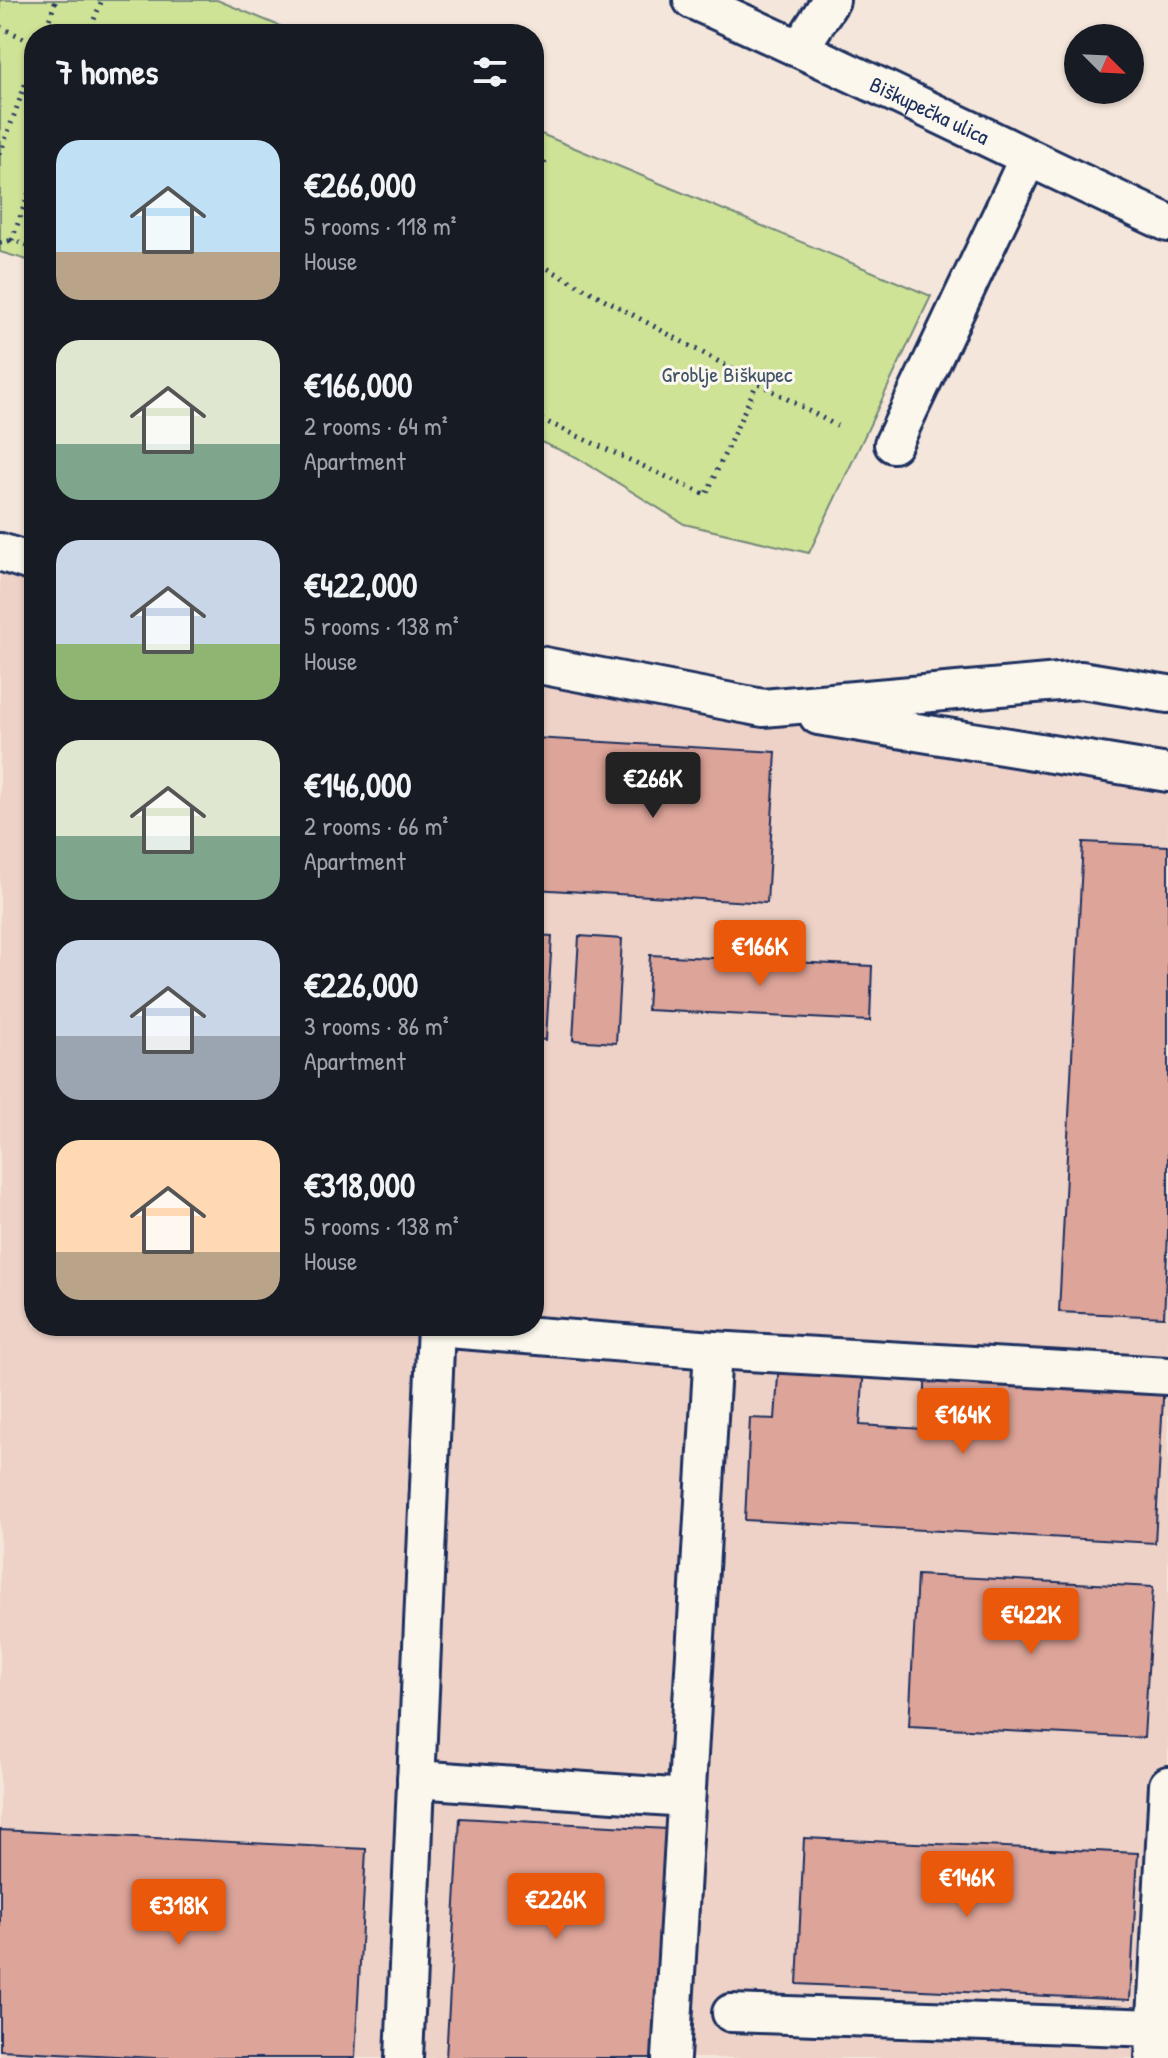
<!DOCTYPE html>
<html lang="en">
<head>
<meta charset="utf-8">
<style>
	:root { --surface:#171b24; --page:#20242c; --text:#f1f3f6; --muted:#9ea1a6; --accent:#ea580c }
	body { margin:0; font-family:"Patrick Hand",sans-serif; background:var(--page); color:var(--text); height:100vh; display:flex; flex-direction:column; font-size:30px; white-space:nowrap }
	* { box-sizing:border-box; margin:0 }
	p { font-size:26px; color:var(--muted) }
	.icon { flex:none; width:44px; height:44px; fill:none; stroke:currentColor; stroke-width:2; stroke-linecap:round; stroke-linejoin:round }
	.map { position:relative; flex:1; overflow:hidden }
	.sheet { position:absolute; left:24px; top:24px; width:520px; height:1312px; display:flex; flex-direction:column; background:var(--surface); border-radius:32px; box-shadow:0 2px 6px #0004 }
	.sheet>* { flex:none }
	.needle { width:52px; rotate:114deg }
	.controls { position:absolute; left:1064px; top:24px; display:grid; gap:16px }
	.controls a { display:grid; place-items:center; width:80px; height:80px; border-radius:50%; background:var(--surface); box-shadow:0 2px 6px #0004; font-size:40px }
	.price { position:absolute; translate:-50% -68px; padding:0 18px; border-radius:8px; background:var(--accent); color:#fff; font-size:26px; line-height:52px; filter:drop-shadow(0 2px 4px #0008) }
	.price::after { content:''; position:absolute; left:50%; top:48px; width:24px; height:18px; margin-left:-12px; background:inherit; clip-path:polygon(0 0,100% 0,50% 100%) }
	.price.on { background:#222; color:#fff }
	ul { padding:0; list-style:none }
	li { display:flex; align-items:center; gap:24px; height:200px; padding:0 32px }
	li span { display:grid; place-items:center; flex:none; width:224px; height:160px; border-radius:24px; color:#555 }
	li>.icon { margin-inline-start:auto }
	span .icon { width:96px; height:96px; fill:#fffc; stroke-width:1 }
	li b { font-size:34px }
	h2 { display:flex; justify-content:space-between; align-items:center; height:96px; padding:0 32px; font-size:34px }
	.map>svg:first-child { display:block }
	.built { fill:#eed2c7 }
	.green { fill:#cfe397; stroke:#75897a; stroke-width:2 }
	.building { fill:#dda499; stroke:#1b2f5e; stroke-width:2 }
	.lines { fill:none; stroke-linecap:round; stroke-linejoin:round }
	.minor-casing { stroke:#1b2f5e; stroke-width:42 }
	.path { stroke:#1b2f5e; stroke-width:5; stroke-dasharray:2 6; stroke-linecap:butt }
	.minor { stroke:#fbf7ec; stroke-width:36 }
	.labels { text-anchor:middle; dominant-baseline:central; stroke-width:6; stroke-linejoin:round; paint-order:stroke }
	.street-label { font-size:22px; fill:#1b2f5e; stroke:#fbf7ec }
	.park-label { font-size:22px; fill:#3f5369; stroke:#fbf7ec }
</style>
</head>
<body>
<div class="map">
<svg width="1168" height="2058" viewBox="0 0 1168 2058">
	<rect width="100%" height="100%" fill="#f5e6db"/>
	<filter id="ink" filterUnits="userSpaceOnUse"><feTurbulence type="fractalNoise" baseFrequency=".0125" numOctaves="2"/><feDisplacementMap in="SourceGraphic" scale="16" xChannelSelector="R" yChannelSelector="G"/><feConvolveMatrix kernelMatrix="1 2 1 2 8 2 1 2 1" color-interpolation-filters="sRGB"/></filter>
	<g filter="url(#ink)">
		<path class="built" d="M0 562 34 569V1326H534V664L1168 785V2058H0Z"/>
		<g class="green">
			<path d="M0 0H217L299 34H34V262L0 252Z"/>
			<path d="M534 131 931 296 809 553 684 524 576 457 534 439Z"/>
		</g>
		<g class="building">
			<path d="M534 738 776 752 767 903 534 889Z"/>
			<path d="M1083 842 1168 846V1233L1164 1317 1059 1312Z"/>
			<path d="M534 935 552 936 546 1040 534 1039Z"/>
			<path d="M579 936 622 939 616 1043 573 1040Z"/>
			<path d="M650 955 872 966 870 1021 647 1010Z"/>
			<path d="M779 1362 864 1366 860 1425 923 1429 926 1368 1164 1381 1155 1543 745 1520 750 1418 775 1419Z"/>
			<path d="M917 1575 1153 1587 1144 1738 909 1726Z"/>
			<path d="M460 1818 667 1829 653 2058H446Z"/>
			<path d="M0 1830 366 1849 355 2058H155L0 2050Z"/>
			<path d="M804 1838 1138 1853 1130 2000 797 1984Z"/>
		</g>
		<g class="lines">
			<defs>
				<g id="minor">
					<path id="s1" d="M692 0C853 71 1009 150 1168 223"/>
					<path d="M800 48 831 0"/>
					<path d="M893 444 1028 158"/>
					<path d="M0 552 34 563"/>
					<path d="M534 664 763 708 1081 680 1168 694"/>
					<path d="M818 716 1168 773"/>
					<path d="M436 1328 713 1350"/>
					<path d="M416 1779 686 1798"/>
					<path d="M731 2013 1156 2028"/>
					<path d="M404 2058 436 1326"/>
					<path d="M671 2058 713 1350 1168 1376"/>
					<path d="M1154 2058 1168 1785"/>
				</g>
			</defs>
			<use href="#minor" class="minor-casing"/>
			<g class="path">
				<path d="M0 27 34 43"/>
				<path d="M44 34 56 0"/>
				<path d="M88 34 102 0"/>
				<path d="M0 154 34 60"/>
				<path d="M34 178 12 240 34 247"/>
				<path d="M534 185 546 160"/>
				<path d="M0 243 12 240"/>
				<path d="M534 261 837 426"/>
				<path d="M534 416 706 495 757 383"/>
			</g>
			<use href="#minor" class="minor"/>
		</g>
	</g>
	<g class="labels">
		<g class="street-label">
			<text stroke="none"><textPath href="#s1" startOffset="262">Biškupečka ulica</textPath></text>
		</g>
		<g class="park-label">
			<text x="727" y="374">Groblje Biškupec</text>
		</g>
	</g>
</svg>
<div class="controls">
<a><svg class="needle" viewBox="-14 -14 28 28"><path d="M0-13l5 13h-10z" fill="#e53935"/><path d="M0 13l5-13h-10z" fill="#9ea1a6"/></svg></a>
</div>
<b class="price on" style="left:653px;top:820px">€266K</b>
<b class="price" style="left:760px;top:988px">€166K</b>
<b class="price" style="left:963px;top:1456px">€164K</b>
<b class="price" style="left:1031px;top:1656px">€422K</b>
<b class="price" style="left:967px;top:1919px">€146K</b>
<b class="price" style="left:556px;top:1941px">€226K</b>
<b class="price" style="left:179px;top:1947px">€318K</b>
<section class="sheet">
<h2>7 homes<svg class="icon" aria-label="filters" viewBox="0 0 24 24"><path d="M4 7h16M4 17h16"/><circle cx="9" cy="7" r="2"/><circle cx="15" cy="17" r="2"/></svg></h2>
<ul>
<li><span style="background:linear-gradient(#bfe0f5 70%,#b9a48a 0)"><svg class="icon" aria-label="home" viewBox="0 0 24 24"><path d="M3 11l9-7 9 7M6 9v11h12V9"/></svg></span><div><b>€266,000</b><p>5 rooms · 118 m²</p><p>House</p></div></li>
<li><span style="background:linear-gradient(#dfe7d0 65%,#7fa58c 0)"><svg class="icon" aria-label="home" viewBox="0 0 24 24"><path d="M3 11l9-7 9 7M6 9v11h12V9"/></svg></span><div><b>€166,000</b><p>2 rooms · 64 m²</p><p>Apartment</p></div></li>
<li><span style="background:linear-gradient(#c9d6e8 65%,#8fb573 0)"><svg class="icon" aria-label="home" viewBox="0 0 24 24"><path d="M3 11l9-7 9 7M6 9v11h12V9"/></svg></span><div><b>€422,000</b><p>5 rooms · 138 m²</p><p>House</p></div></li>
<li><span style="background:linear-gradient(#dfe7d0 60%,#7fa58c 0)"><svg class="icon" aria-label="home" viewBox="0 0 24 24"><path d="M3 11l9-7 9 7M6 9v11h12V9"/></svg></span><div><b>€146,000</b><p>2 rooms · 66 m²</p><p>Apartment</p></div></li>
<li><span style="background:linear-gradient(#c9d6e8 60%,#9aa5b1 0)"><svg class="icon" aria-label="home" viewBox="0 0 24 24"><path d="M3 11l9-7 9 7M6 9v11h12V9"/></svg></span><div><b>€226,000</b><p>3 rooms · 86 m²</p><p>Apartment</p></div></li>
<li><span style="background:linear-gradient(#ffd9b3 70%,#b9a48a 0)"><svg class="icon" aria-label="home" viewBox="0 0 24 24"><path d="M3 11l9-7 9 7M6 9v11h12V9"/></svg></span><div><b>€318,000</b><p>5 rooms · 138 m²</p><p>House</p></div></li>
</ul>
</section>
</div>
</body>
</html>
